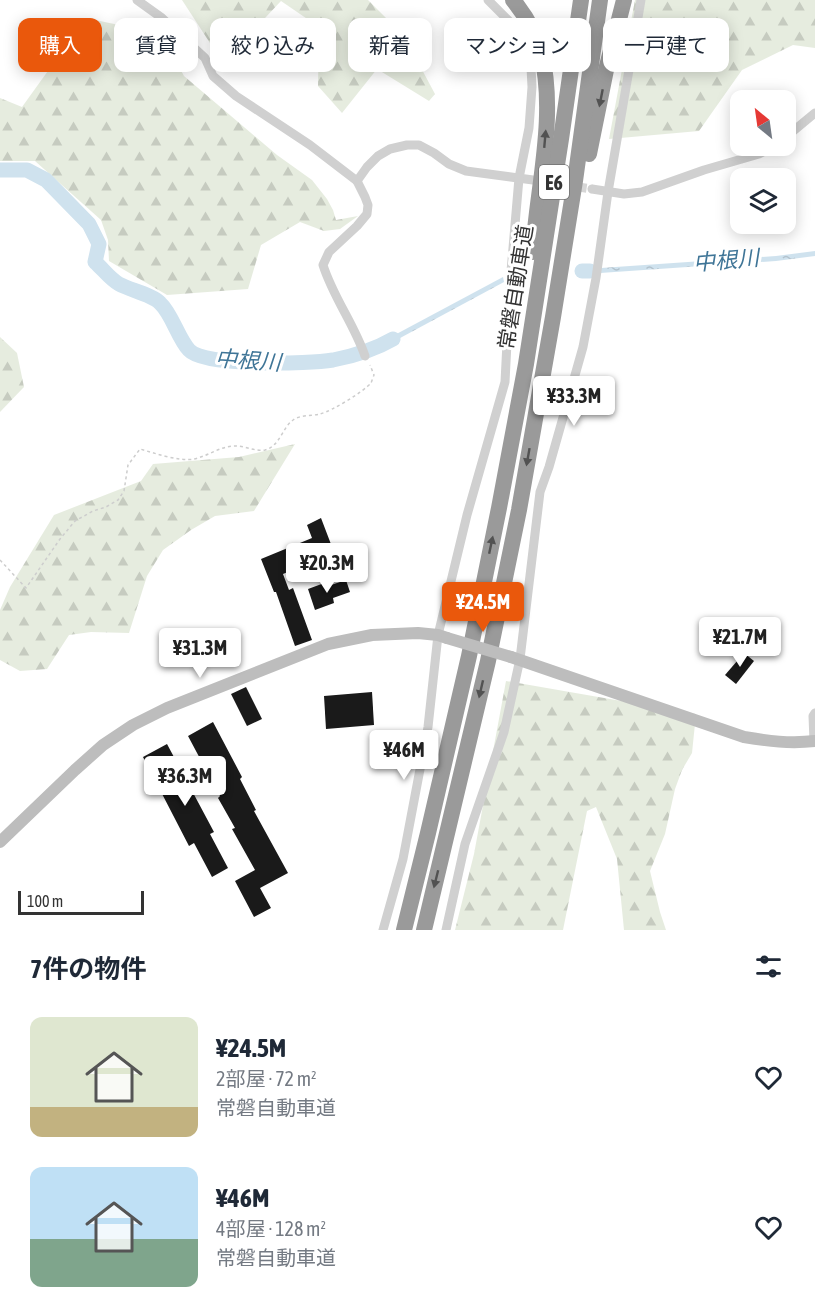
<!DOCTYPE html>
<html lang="ja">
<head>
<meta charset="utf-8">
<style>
	:root { --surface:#fff; --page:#f6f6f7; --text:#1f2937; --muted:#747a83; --accent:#ea580c }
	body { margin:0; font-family:"Asap Condensed","Noto Sans JP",sans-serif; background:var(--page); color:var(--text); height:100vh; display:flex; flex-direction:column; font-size:22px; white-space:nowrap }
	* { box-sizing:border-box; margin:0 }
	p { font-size:20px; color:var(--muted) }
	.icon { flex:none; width:33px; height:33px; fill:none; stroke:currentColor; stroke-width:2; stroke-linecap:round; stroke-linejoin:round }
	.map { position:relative; height:930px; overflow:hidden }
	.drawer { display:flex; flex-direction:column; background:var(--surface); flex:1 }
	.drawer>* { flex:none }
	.top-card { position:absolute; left:18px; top:18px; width:780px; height:54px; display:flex; gap:12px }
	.needle { width:39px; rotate:331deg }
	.fabs { position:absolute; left:730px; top:90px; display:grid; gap:12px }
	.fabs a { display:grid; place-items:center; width:66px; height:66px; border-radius:12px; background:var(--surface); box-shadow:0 3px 15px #0003; font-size:30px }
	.scale { position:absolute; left:18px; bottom:15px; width:126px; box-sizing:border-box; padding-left:6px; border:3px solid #333; border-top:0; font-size:16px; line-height:21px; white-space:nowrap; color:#333; -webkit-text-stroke:4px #fff; paint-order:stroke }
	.price { position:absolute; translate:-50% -51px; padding:0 14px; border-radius:6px; background:#fff; color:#222; font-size:20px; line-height:39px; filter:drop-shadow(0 2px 3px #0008) }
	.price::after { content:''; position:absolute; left:50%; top:36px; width:18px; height:14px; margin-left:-9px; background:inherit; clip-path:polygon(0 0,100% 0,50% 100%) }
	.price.selected { background:var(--accent); color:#fff }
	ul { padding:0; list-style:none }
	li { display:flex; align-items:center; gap:18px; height:150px; padding:0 30px }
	li span { display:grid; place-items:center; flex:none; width:168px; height:120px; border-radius:12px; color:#555 }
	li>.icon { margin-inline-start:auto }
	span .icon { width:72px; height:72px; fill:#fffc; stroke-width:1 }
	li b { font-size:26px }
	h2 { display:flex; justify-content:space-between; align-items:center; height:72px; padding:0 30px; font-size:26px }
	.pill { padding:0 21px; border-radius:12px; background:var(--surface); box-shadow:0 3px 15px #0003; font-size:21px; line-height:54px }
	.pill.selected { background:var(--accent); color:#fff }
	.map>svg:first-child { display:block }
	.forest { fill:url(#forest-firs) }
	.water { fill:url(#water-ripples) }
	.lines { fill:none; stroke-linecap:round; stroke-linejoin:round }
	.river { stroke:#cfe2ee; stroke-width:15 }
	.building { fill:#1a1a1a }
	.street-tunnel { stroke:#d6d6d6; stroke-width:9; stroke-dasharray:9 4.5; stroke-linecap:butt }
	.path { stroke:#cdcdcd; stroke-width:1.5; stroke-dasharray:3 3; stroke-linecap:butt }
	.street { stroke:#d0d0d0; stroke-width:9 }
	.secondary { stroke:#bdbdbd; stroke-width:12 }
	.highway { stroke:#9a9a9a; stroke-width:16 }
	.secondary-bridge { stroke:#bdbdbd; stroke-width:12 }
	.oneway { fill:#525252 }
	.labels { text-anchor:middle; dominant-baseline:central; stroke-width:6; stroke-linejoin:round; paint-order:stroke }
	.shield { fill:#fff; stroke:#707070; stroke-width:1.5 }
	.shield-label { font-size:20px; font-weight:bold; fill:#333 }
	.street-label { font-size:21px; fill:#333; stroke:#fff }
	.water-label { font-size:22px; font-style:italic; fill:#3f7597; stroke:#fff }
</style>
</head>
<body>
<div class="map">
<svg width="815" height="930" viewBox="0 0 815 930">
	<defs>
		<pattern id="forest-firs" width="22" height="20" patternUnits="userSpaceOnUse" patternTransform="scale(1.5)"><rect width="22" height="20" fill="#e6ecdf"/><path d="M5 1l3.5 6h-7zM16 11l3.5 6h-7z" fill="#c6cbc0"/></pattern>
		<pattern id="water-ripples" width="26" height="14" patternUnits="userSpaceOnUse" patternTransform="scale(1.5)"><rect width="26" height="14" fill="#cfe2ee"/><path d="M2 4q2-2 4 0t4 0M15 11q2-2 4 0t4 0" fill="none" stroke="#b2c2cd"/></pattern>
	</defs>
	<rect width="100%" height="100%" fill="#fff"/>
	<g class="forest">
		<path d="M182 0H368L404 36 435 94 429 101 377 69 342 113 318 86 319 27 281 1 223 63Z"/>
		<path d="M635 0H815V48L793 45 742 70 699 131 609 139Z"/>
		<path d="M86 18 161 34 184 76 277 155 312 180 327 199 333 210 336 220 358 216 340 229 324 231 300 222 261 245 248 289 167 295 109 261 108 240 101 220 35 161H0V98L22 107Z"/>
		<path d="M0 337 17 353 24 387 0 412Z"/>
		<path d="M295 444 254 511 215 516 191 530 163 550 147 576 129 633 91 632 69 635 47 669 20 671 0 660V610L10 587 54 515 141 481 153 464 239 457Z"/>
		<path d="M506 681 696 714 692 753 682 770 675 789 665 834 650 871 660 912 666 930H624L617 859 596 807 587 811 563 930H455L474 854Z"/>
	</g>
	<g class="water">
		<path d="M815 251V256L776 261 600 273 601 268 776 256Z"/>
		<path d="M503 277 504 282 376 351 374 346Z"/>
	</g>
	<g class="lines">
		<g class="river">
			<path d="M0 170H27L46 180 89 224 99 244 95 262C103 269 110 279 119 284 130 290 153 295 160 303 172 314 178 338 189 350 204 367 309 364 333 360 354 356 374 350 393 339"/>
			<path d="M582 271H590"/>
			<path d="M516 277 520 276"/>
		</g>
	</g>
	<g class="building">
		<path d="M321 518 337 560 323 565 320 559 283 574 289 590 293 588 312 640 295 646 276 592H274L261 559 312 538 307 525Z"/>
		<path d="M346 580 350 592 333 598 334 603 315 610 308 589 327 582 328 586Z"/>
		<path d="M744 653 754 661 736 684 725 675Z"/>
		<path d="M246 687 262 719 247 726 231 694Z"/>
		<path d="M372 692 374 725 326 729 324 696Z"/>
		<path d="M213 722 242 777 240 779 256 810 254 811 288 873 260 888 271 908 254 917 235 881 255 870 232 829 235 828 218 798 220 796 188 736Z"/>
		<path d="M167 744 214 832 210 834 228 868 212 877 194 843 189 846 143 757Z"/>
	</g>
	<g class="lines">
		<path class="street-tunnel" d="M551 183 592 189"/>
		<path class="path" d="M0 560 26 588 60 539 75 521 93 511 106 507 118 500 124 491 128 465 140 449C154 453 180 462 194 459 208 456 219 447 233 446 244 445 255 452 265 450 280 446 282 428 293 420 299 415 312 416 320 414 332 411 363 392 371 383 372 381 373 377 374 375L370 365"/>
		<g class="street">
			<path d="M137 0 162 18 205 58 213 76 236 96 310 145 357 181 365 197 368 205 367 214 357 226 329 252 323 265C333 297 354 324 365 356"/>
			<path d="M786 137 815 113"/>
			<path d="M357 181 367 167 378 156 390 149 407 145H419L434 153 449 164 466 171 533 180"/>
			<path d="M592 189 624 194 642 192 704 170 759 154 775 146"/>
			<path d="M814 741 813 716 815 713"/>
			<path d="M383 930 403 859 428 727 438 635 467 515 505 382 510 283 519 178 529 128 532 87 531 67 526 52 519 37 509 21 488 0"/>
			<path d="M446 930 465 844 504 732 520 659 540 492 549 467 583 347 596 278 608 192 641 0"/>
		</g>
		<g class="secondary">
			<path d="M511 657 744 737C768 741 790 744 815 741"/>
			<path d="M0 842 75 770 103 745 133 725 167 708 328 644 372 635 418 633 438 635 447 638"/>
		</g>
		<g class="highway">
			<path d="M513 0C525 15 536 33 541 52 557 116 537 188 533 252"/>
			<path d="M589 154 606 70 624 0"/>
			<path d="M404 930 428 833 469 656 499 508 526 364 561 139 581 0"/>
			<path d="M424 930 488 661 519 510 553 317 575 181 600 0"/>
		</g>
		<path class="secondary-bridge" d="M447 638 511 657"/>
	</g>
	<defs><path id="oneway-solid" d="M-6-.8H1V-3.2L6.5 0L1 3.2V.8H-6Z" transform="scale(1.5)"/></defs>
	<g class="oneway">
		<use href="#oneway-solid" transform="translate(601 98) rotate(101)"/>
		<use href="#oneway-solid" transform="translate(545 139) rotate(-85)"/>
		<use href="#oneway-solid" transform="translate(528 457) rotate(100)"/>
		<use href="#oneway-solid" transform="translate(491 545) rotate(-78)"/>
		<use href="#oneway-solid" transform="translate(481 689) rotate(103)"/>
		<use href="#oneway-solid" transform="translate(436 879) rotate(104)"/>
	</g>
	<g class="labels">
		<rect class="shield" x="539" y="165" width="30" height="34" rx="4.5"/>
		<g class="shield-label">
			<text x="554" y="182">E6</text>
		</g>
		<g class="street-label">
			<text transform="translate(515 287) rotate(-81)">常磐自動車道</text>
		</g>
		<g class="water-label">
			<text transform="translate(726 260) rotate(-5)">中根川</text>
			<text transform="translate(248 360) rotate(4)">中根川</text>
		</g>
	</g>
</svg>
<div class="fabs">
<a><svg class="needle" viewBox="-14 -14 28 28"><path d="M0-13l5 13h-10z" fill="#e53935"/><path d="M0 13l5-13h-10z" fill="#747a83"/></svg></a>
<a><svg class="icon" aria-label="layers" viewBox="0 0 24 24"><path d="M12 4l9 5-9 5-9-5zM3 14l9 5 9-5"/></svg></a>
</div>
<div class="scale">100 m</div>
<b class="price" style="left:574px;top:427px">¥33.3M</b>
<b class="price" style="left:327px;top:594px">¥20.3M</b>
<b class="price selected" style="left:483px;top:633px">¥24.5M</b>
<b class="price" style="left:740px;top:668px">¥21.7M</b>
<b class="price" style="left:200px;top:679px">¥31.3M</b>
<b class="price" style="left:404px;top:781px">¥46M</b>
<b class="price" style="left:185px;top:807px">¥36.3M</b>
<div class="top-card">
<a class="pill selected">購入</a>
<a class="pill">賃貸</a>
<a class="pill">絞り込み</a>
<a class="pill">新着</a>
<a class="pill">マンション</a>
<a class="pill">一戸建て</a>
</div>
</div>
<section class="drawer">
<h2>7件の物件<svg class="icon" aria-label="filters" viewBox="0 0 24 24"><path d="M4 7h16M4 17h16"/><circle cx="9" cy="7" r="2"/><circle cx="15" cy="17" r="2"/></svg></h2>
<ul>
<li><span style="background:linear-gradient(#dfe7d0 75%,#c2b280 0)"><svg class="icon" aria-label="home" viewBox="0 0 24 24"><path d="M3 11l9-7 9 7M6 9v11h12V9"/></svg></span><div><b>¥24.5M</b><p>2部屋 · 72 m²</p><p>常磐自動車道</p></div><svg class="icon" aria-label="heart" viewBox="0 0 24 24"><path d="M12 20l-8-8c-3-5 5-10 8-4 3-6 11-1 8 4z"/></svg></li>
<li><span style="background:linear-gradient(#bfe0f5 60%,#7fa58c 0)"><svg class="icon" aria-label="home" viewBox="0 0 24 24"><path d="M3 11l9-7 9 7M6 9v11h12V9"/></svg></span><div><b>¥46M</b><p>4部屋 · 128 m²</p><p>常磐自動車道</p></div><svg class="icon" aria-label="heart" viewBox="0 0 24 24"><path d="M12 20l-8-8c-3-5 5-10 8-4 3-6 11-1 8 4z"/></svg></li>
</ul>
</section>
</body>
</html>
